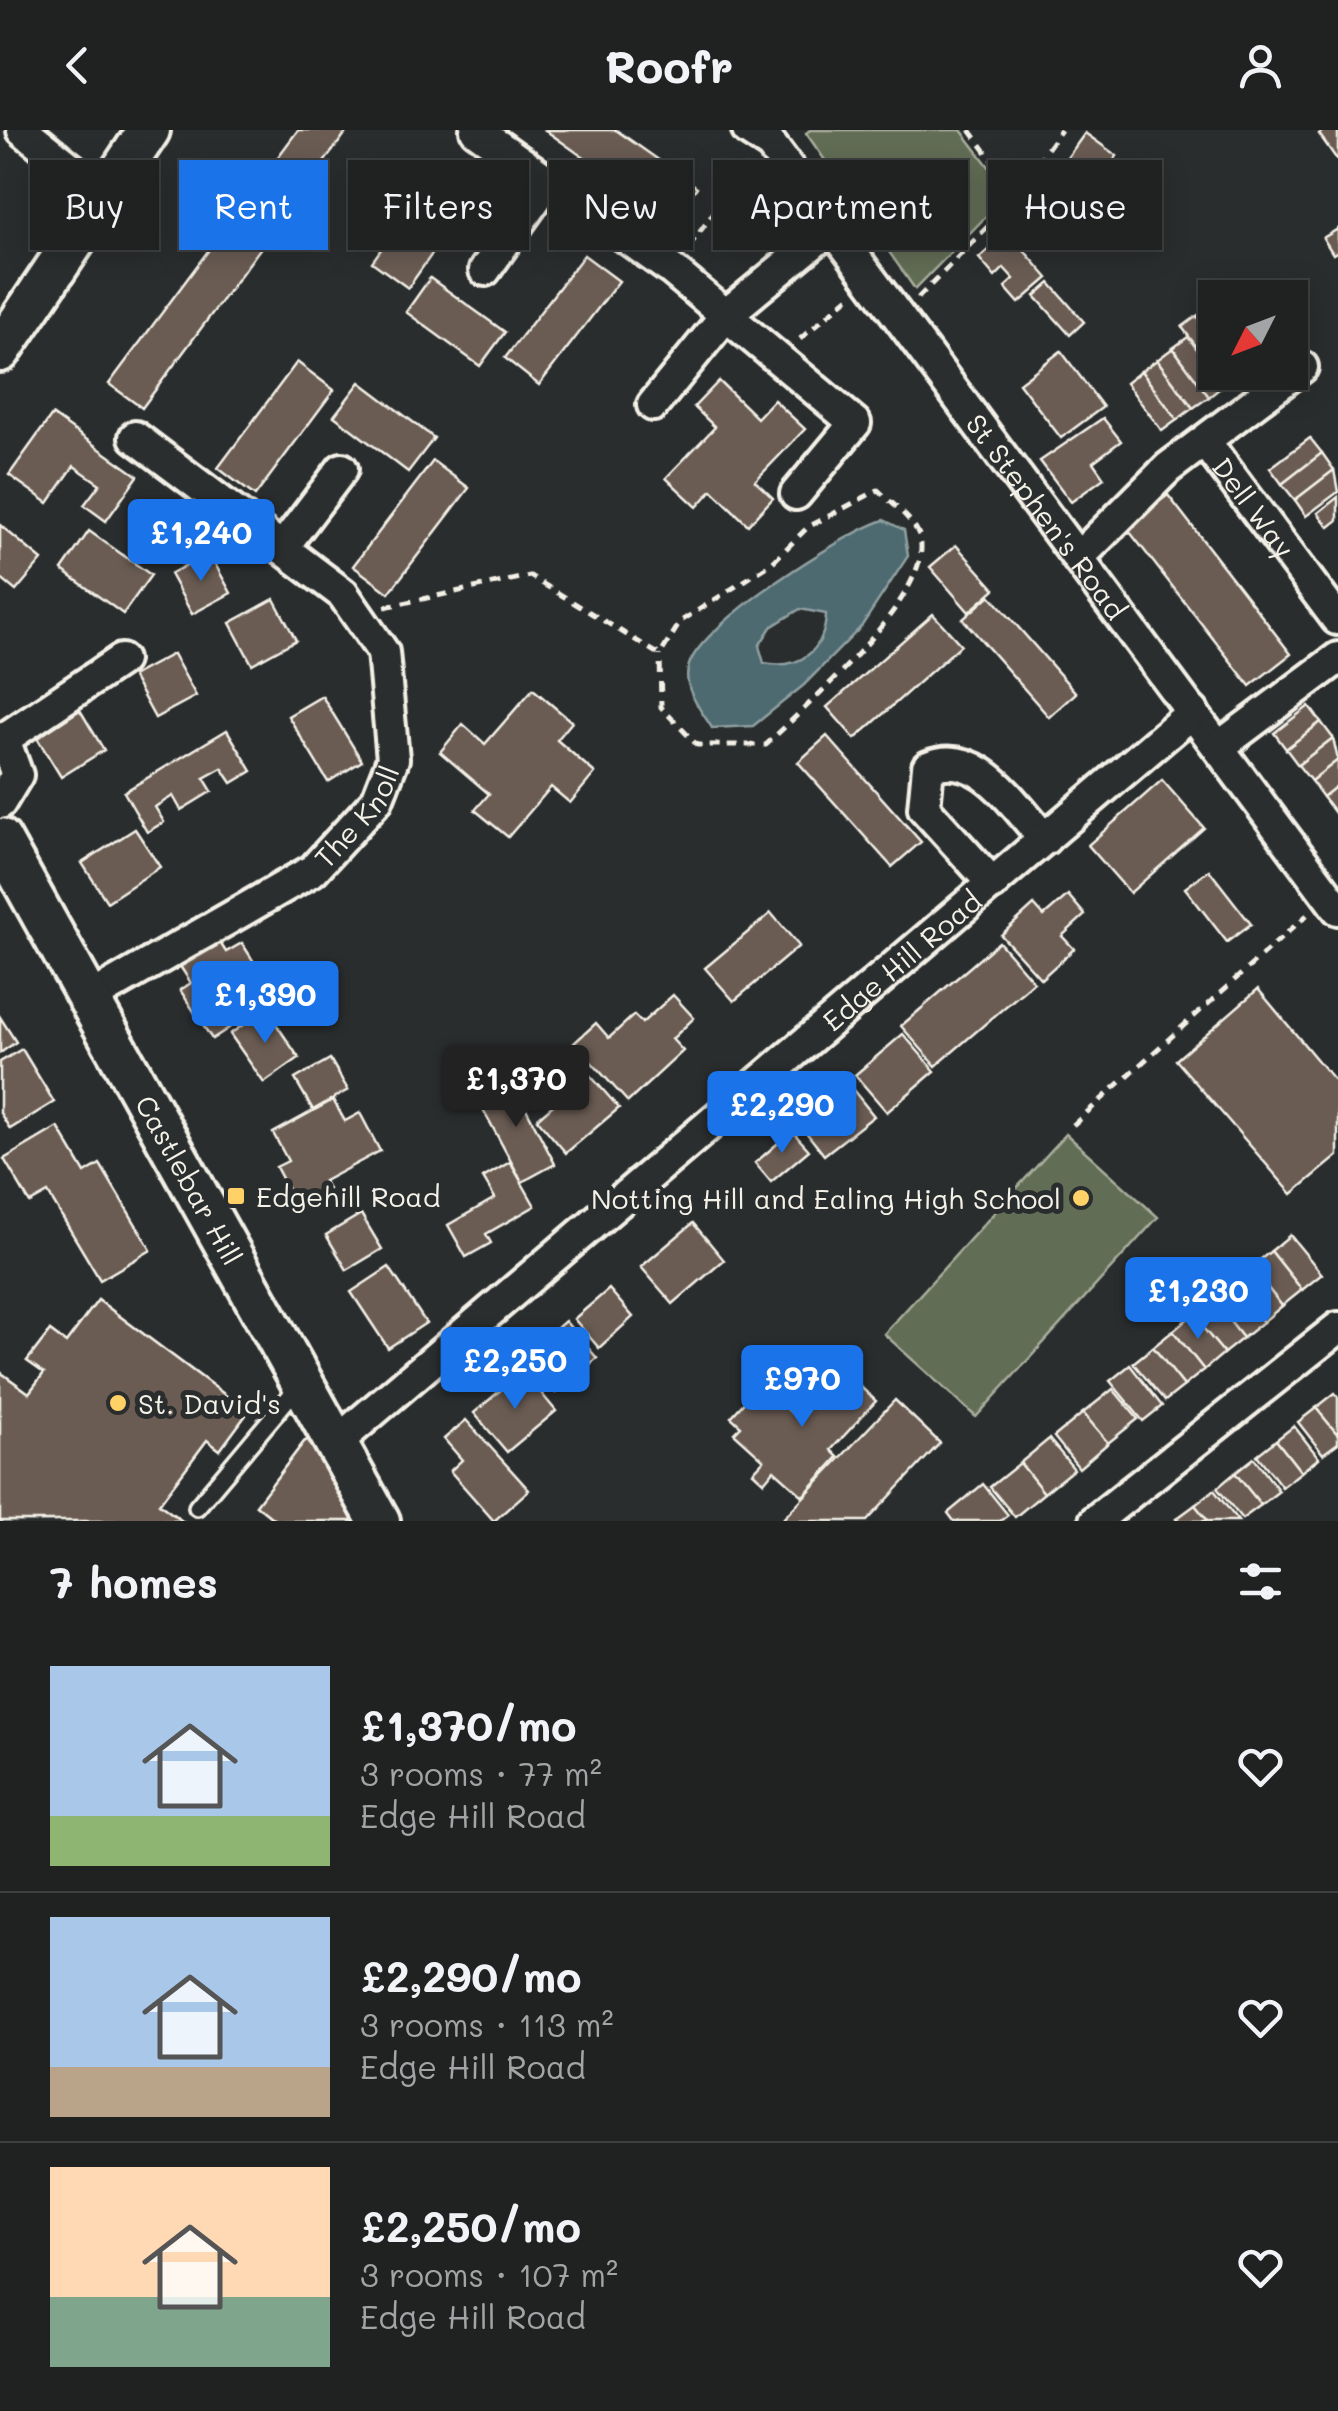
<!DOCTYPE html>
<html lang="en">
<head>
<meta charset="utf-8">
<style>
	:root { --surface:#202222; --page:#2d2f2f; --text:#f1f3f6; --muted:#a2a4a5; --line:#3d3f40; --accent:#1a73e8 }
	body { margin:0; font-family:Mali,sans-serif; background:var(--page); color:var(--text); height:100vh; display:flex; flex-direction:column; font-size:38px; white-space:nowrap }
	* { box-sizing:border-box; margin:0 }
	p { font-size:32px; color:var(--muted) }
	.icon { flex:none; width:55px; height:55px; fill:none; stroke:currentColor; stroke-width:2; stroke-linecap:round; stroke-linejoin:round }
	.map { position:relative; height:1391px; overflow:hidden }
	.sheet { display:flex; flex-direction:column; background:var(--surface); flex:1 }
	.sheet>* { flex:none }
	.top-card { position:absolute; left:30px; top:30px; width:1280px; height:90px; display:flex; gap:20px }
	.needle { width:65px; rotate:228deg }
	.controls { position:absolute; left:1198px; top:150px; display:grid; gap:20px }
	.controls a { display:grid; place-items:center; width:110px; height:110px; border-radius:0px; background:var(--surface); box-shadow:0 5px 25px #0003,0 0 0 2px var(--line); font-size:50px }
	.price { position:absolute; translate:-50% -85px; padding:0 22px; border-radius:10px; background:var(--accent); color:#fff; font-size:32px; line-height:65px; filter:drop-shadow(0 2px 5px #0008) }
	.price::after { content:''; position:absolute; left:50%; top:60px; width:30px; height:22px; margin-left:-15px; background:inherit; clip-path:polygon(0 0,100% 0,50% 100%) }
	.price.current { background:#222; color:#fff }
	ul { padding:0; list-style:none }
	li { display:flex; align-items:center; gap:30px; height:250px; padding:0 50px }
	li+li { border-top:2px solid var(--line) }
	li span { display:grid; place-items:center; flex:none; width:280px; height:200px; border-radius:0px; color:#555 }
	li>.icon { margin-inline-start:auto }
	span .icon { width:120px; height:120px; fill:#fffc; stroke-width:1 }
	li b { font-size:42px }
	h2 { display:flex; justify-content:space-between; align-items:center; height:120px; padding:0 50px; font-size:42px }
	.pill { padding:0 35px; border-radius:0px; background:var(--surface); box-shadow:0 5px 25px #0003,0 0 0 2px var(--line); font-size:35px; line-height:90px }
	.pill.current { background:var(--accent); color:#fff }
	header { display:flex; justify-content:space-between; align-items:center; height:130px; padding:0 50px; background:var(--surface); font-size:45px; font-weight:800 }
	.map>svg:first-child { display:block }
	.green { fill:#626d54; stroke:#abaf9e; stroke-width:2.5 }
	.water { fill:#4d6a71; stroke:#90a0a1; stroke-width:2.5; fill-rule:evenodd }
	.building { fill:#6b5c52; stroke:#f4f1e8; stroke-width:2.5; fill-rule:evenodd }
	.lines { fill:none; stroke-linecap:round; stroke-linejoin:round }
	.lane-casing { stroke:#f4f1e8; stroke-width:22 }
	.street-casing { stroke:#f4f1e8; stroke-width:38 }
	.secondary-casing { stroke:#f4f1e8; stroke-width:48 }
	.path { stroke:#f4f1e8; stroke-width:5; stroke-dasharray:10 8; stroke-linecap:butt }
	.lane { stroke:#2a2d2e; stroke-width:15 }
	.street { stroke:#2a2d2e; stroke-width:30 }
	.secondary { stroke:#2a2d2e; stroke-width:40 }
	.poi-dot { fill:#ffd166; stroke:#2a2d2e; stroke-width:4 }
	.labels { text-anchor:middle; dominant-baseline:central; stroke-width:10; stroke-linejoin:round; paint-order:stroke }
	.street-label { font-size:28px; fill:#f4f1e8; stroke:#2a2d2e }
	.poi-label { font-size:28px; fill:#f4f1e8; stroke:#2a2d2e; text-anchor:start }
</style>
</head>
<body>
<header><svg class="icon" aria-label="back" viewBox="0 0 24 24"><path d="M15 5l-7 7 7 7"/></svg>Roofr<svg class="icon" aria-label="person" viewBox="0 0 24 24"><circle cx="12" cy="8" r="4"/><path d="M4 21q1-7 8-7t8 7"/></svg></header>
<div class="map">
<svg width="1338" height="1391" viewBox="0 0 1338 1391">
	<rect width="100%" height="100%" fill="#2a2d2e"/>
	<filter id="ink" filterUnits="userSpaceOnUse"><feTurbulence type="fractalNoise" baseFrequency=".01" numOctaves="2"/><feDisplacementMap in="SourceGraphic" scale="20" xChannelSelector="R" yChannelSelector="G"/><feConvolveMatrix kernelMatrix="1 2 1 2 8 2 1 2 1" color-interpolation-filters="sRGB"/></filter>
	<g filter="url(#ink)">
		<g class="green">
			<path d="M810 0H961L1009 63 915 159 806 3Z"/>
			<path d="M1066 1004 1158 1087 976 1287 884 1204Z"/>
		</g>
		<path class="water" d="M884 390 904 400 908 426 861 497 804 555 753 596 712 598C701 580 681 557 689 535 702 494 842 404 884 390ZM800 479 826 484C825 521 799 540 764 533L759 516 771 497Z"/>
		<g class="building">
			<path d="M298 0H348L142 278 109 254Z"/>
			<path d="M545 0H616L697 57 673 91Z"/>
			<path d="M1324 0H1338V31L1319 4Z"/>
			<path d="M1085 3 1117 26 1063 101 1031 78Z"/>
			<path d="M446 27 482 53 408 158 372 132Z"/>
			<path d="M1338 99V121L1333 124 1323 108Z"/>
			<path d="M1008 102 1048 148 1019 173 1005 157 1014 149 1004 138 995 147 979 128Z"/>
			<path d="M584 125 619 151 539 255 505 228Z"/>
			<path d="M430 148 505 202 480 236 406 182Z"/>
			<path d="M1050 153 1084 192 1070 205 1035 166Z"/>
			<path d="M1242 153 1252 168H1229L1227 164Z"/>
			<path d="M1212 175 1215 179V211L1197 186Z"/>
			<path d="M1197 186 1215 211V242L1182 197Z"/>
			<path d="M1188 207 1224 255 1209 267 1173 218Z"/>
			<path d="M1173 218 1209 267 1193 278 1157 230Z"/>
			<path d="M1061 221 1103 277 1061 308 1019 253Z"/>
			<path d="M1157 230 1193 278 1177 290 1141 241Z"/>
			<path d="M297 232 334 260 255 366 218 338Z"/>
			<path d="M1141 241 1177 290 1162 301 1126 253Z"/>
			<path d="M719 251 757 288 774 270 805 299 755 351 773 368 748 395 712 360 697 377 666 348 715 297 694 277Z"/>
			<path d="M360 252 434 308 408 342 334 286Z"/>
			<path d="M52 285 138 346 106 391 84 375 100 354 74 336 48 373 9 345Z"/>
			<path d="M1103 288 1121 311 1093 332 1104 348 1071 372 1040 331Z"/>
			<path d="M1310 308 1322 323 1282 354 1270 338Z"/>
			<path d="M1322 323 1334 340 1295 370 1282 354Z"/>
			<path d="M433 331 469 358 389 463 353 436Z"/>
			<path d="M1334 340 1338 362 1306 386 1295 370Z"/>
			<path d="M1168 365 1291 524 1250 556 1126 397Z"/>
			<path d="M1338 367V390L1329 397 1318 383Z"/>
			<path d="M0 395 42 430 16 461 0 448Z"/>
			<path d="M89 401 151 445 123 484 62 440Z"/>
			<path d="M956 415 995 459 969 482 930 437Z"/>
			<path d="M209 423 231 463 192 484 170 444Z"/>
			<path d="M990 465 1076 563 1049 587 963 489Z"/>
			<path d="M274 469 296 510 252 534 230 493Z"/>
			<path d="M933 484 961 515 855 609 827 577Z"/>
			<path d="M173 524 196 566 155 588 132 546Z"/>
			<path d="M533 559 572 592 557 610 595 643 570 673 551 657 508 707 475 680 489 664 440 622 463 594 485 614Z"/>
			<path d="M322 566 362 631 328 652 288 586Z"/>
			<path d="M1309 576 1321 592 1286 619 1274 603Z"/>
			<path d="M80 580 104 620 61 647 37 608Z"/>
			<path d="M1321 592 1333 608 1298 635 1286 619Z"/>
			<path d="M227 600 252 641 232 653 222 638 204 648 212 661 181 680 173 666 155 677 164 692 147 702 124 662Z"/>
			<path d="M827 606 921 712 892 737 798 632Z"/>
			<path d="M1333 608 1338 630 1311 651 1298 635Z"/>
			<path d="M1338 630V655L1323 667 1311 651Z"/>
			<path d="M1162 650 1204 698 1130 763 1088 715Z"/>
			<path d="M1338 655V680L1335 683 1323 667Z"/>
			<path d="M135 699 160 737 107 772 82 733Z"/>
			<path d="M1209 740 1251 794 1227 812 1185 758Z"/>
			<path d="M1068 765 1085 785 1062 806 1074 819 1041 849 1001 805 1034 775 1044 786Z"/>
			<path d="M771 783 799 816 734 871 705 838Z"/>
			<path d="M217 808 226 822 242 813 261 843 243 854 258 879 212 909 180 860 191 853 178 833Z"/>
			<path d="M999 812 1034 852 936 936 901 896Z"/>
			<path d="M1258 859 1338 955V1026L1292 1064 1176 930Z"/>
			<path d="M673 865 694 888 672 909 683 921 628 972 574 913 596 893 609 908 634 885 642 893Z"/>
			<path d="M266 879 299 928 264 953 230 904Z"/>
			<path d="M0 887 16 912 0 923Z"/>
			<path d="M903 904 935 941 887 982 855 945Z"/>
			<path d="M22 919 54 972 10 999 0 983V932Z"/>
			<path d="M330 929 348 960 313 980 295 949Z"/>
			<path d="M589 944 619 978 566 1023 537 989Z"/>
			<path d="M841 945 874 986 824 1025 791 983Z"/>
			<path d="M510 948 555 1034 522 1052 476 966Z"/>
			<path d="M333 970 345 991 360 983 380 1021 324 1051 331 1065 311 1076 305 1065 294 1071 276 1037 288 1031 273 1003Z"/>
			<path d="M58 997 85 1043 100 1034 151 1120 100 1150 48 1063 30 1073 4 1029Z"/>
			<path d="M792 1001 809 1020 771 1052 755 1033Z"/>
			<path d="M510 1032 535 1076 486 1104 491 1113 466 1127 448 1095 495 1068 483 1048Z"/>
			<path d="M361 1084 382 1119 347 1140 326 1105Z"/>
			<path d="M693 1093 724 1130 673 1174 641 1137Z"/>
			<path d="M1290 1105 1322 1144 1302 1160 1271 1121Z"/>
			<path d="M1271 1121 1302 1160 1282 1176 1251 1137Z"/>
			<path d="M389 1137 426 1193 388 1218 351 1162Z"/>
			<path d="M1251 1137 1282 1176 1263 1192 1231 1153Z"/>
			<path d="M1231 1153 1263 1192 1243 1208 1212 1169Z"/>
			<path d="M609 1159 633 1187 599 1218 574 1189Z"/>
			<path d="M1212 1169 1243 1208 1224 1223 1192 1185Z"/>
			<path d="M98 1170 248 1282 220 1320 207 1310 159 1374 182 1391H82L92 1377 28 1330 7 1359 51 1391H0V1242L29 1263 44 1243 27 1231 50 1201 66 1213ZM99 1233 164 1282 124 1336 59 1287Z"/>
			<path d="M98 1170 248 1282 220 1320 207 1310 159 1374 182 1391H0V1242L29 1263 44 1243 27 1231 50 1201 66 1213Z"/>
			<path d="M1192 1185 1224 1223 1204 1240 1173 1201Z"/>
			<path d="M565 1191 597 1228 556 1263 525 1226Z"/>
			<path d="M1173 1201 1204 1240 1184 1256 1153 1217Z"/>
			<path d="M1153 1217 1184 1256 1165 1271 1133 1233Z"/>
			<path d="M837 1235 876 1271 831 1320 838 1327 803 1366 774 1340 764 1352 753 1342 764 1330 734 1303 741 1296 731 1287 751 1265 760 1273 769 1263 793 1284Z"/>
			<path d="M1130 1235 1162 1276 1143 1291 1110 1251Z"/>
			<path d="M523 1241 556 1281 507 1322 474 1283Z"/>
			<path d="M1113 1259 1138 1289 1108 1313 1083 1283Z"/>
			<path d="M1335 1263 1338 1267V1305L1316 1278Z"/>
			<path d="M895 1270 940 1313 867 1391H781Z"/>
			<path d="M1316 1278 1338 1305V1313L1323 1324 1298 1292Z"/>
			<path d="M1083 1283 1108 1313 1079 1338 1054 1307Z"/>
			<path d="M466 1290 529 1360 494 1391 450 1341 462 1330 444 1309Z"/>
			<path d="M1294 1296 1319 1328 1301 1342 1276 1310Z"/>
			<path d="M318 1303 363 1391H276L256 1375 304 1312Z"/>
			<path d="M318 1303 363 1391H276L256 1375 304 1312Z"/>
			<path d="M1049 1309 1074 1339 1044 1363 1020 1333Z"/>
			<path d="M1276 1310 1301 1342 1282 1357 1257 1325Z"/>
			<path d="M1254 1328 1279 1361 1261 1375 1235 1343Z"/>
			<path d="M1020 1333 1044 1363 1015 1387 990 1357Z"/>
			<path d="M1235 1343 1261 1375 1242 1389 1217 1358Z"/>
			<path d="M983 1354 1008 1385 1000 1391H954L948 1383Z"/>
			<path d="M1214 1360 1238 1391H1208L1195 1375Z"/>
			<path d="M1195 1375 1208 1391H1178L1176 1389Z"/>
		</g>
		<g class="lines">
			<defs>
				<path id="lane" d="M197 1377 301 1253"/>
				<g id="street">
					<path d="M23 0 103 64"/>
					<path d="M476 0 672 140 855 293 796 364"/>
					<path id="s1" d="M748 0 771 15 1338 779"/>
					<path d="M485 140 548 51"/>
					<path d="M653 275 727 184 831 98"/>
					<path id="s2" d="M1206 313 1337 489"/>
					<path d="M283 417 342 339"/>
					<path d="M1078 428 1168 338 1302 237"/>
					<path d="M1219 617 1338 528"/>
					<path d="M0 673 17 645 4 609 121 530"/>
					<path d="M993 754 924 678 928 637C979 616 1013 675 1045 709"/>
					<path id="s3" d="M92 867 313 740 377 670 393 629 383 522 343 464 135 307"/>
					<path id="s4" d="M337 1312 1193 582"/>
					<path d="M1095 1391 1338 1198"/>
				</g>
				<g id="secondary">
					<path d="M0 221 149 0"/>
					<path id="s5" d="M0 709 379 1391"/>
				</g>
			</defs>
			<use href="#lane" class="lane-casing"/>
			<use href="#street" class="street-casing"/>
			<use href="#secondary" class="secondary-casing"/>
			<g class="path">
				<path d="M970 0 1017 63"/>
				<path d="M689 117 749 33"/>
				<path d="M918 168 997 87 1061 0"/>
				<path d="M800 209 849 167"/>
				<path d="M385 477 530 446 660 525 681 491 771 434 808 397 878 360C890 372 913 389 919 405 939 461 804 577 766 615H697L661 577 660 525"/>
				<path d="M1073 995 1307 785"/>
			</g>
			<use href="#lane" class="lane"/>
			<use href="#street" class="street"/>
			<use href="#secondary" class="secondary"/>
		</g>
	</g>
	<g class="poi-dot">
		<rect x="226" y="1056" width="20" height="20" rx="5"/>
		<circle cx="1081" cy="1068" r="10"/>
		<circle cx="118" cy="1273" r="10"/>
	</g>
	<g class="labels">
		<g class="street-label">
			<text stroke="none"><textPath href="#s2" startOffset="80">Dell Way</textPath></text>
			<text stroke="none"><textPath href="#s1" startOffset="490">St Stephen's Road</textPath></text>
			<text stroke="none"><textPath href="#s3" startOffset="325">The Knoll</textPath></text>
			<text stroke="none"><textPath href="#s4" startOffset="742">Edge Hill Road</textPath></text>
			<text stroke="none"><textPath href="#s5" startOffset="390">Castlebar Hill</textPath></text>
		</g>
		<g class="poi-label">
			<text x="256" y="1066">Edgehill Road</text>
			<text x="1061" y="1068" text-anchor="end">Notting Hill and Ealing High School</text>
			<text x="138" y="1273">St. David's</text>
		</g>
	</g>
</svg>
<div class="controls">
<a><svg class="needle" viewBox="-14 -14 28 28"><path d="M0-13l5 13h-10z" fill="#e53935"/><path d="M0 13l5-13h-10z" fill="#a2a4a5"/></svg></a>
</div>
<b class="price" style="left:201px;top:454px">£1,240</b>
<b class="price" style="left:265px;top:916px">£1,390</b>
<b class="price current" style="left:516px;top:1000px">£1,370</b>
<b class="price" style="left:782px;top:1026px">£2,290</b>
<b class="price" style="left:1198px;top:1212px">£1,230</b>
<b class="price" style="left:515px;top:1282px">£2,250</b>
<b class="price" style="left:802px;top:1300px">£970</b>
<div class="top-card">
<a class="pill">Buy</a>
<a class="pill current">Rent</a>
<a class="pill">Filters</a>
<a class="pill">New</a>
<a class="pill">Apartment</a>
<a class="pill">House</a>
</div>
</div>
<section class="sheet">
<h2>7 homes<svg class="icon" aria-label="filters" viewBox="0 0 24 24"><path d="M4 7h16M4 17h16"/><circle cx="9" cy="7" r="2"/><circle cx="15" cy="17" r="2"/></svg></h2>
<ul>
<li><span style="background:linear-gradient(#a9c7e8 75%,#8fb573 0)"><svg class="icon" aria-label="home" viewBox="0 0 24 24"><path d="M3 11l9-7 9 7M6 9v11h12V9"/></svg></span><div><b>£1,370/mo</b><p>3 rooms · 77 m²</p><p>Edge Hill Road</p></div><svg class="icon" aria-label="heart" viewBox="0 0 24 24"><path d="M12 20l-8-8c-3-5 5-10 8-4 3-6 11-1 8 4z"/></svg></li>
<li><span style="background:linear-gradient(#a9c7e8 75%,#b9a48a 0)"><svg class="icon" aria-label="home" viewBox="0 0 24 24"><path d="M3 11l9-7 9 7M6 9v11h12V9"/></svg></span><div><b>£2,290/mo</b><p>3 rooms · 113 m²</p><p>Edge Hill Road</p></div><svg class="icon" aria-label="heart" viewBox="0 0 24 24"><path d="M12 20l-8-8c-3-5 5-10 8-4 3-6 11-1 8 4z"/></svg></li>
<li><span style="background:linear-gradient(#ffd9b3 65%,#7fa58c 0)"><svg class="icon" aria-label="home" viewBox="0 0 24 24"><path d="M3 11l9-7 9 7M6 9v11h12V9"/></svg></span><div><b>£2,250/mo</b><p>3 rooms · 107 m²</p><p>Edge Hill Road</p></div><svg class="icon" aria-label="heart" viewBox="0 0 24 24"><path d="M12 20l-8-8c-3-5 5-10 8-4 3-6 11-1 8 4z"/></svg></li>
</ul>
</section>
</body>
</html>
